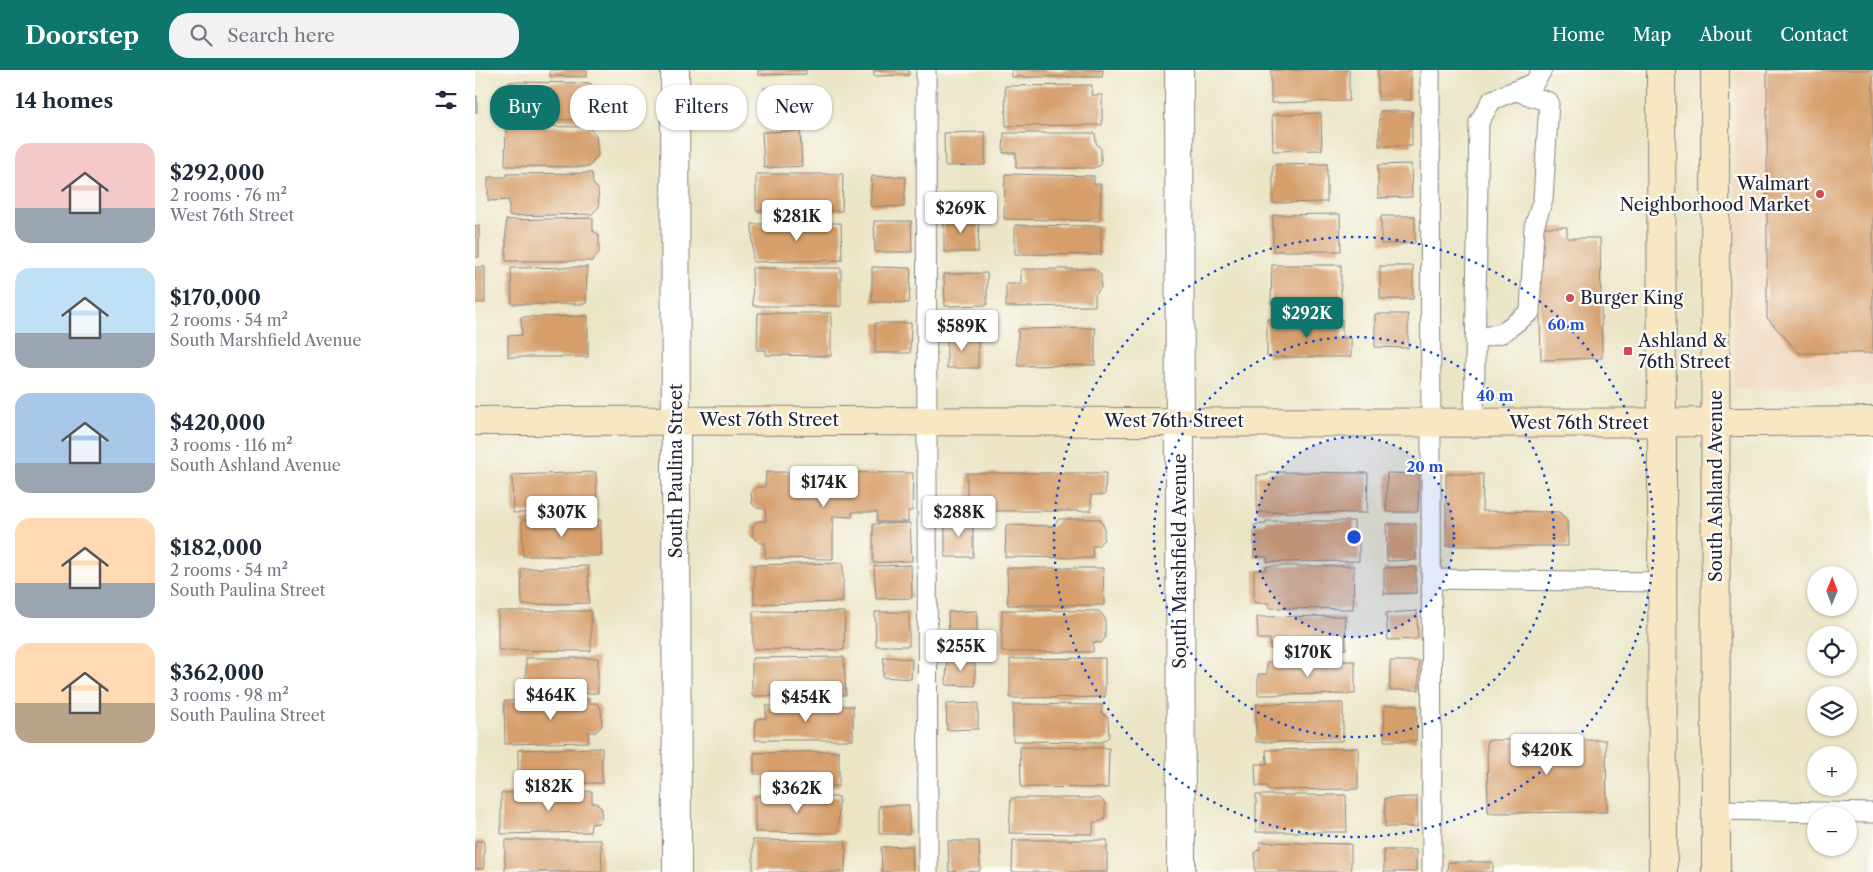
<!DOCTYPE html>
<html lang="en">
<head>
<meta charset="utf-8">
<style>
	:root { --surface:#fff; --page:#f2f2f3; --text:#1f2937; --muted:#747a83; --accent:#0f766e }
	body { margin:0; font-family:"Libre Caslon Text",serif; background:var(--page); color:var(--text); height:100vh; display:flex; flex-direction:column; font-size:19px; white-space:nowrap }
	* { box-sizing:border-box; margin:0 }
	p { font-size:16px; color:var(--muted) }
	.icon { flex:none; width:28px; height:28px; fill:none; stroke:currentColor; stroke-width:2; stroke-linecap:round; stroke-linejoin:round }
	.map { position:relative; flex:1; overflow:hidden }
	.side { display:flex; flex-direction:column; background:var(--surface); width:475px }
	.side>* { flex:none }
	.guide { position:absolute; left:15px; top:15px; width:475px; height:45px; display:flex; gap:10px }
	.needle { width:32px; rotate:1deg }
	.fabs { position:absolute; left:1332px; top:496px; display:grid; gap:10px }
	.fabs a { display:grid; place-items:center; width:50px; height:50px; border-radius:50%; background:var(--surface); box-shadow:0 1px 4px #0004; font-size:25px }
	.price { position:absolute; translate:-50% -42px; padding:0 11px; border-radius:5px; background:#fff; color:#222; font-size:16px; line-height:32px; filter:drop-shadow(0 1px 2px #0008) }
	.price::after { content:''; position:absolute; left:50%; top:30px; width:15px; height:11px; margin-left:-8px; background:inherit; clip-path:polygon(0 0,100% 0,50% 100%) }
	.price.current { background:var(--accent); color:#fff }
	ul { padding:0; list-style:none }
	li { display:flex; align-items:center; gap:15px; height:125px; padding:0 15px }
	li span { display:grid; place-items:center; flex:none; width:140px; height:100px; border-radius:15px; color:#555 }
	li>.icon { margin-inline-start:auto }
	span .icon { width:60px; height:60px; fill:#fffc; stroke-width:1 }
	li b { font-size:21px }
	h2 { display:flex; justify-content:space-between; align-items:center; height:60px; padding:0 15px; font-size:21px }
	.tag { padding:0 18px; border-radius:20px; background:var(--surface); box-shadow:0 1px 4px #0004; font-size:18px; line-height:45px }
	.tag.current { background:var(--accent); color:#fff }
	header { display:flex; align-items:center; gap:30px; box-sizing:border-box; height:70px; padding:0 25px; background:var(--accent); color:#fff }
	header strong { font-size:24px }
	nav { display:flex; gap:28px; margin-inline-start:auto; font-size:18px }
	.search { width:350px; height:45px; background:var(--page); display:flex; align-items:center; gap:12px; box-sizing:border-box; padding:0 18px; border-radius:20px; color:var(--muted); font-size:19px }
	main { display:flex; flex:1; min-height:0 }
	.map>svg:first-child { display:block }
	.built { fill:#efd6bc }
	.building { fill:#d59e6b }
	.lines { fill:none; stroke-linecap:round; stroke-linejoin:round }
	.lane-casing { stroke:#868480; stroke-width:21 }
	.street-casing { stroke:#868480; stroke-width:30 }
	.secondary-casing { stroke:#868480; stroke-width:30 }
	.lane { stroke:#fff; stroke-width:19 }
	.street { stroke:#fff; stroke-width:28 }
	.secondary { stroke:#f7e8c3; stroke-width:28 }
	.ring { fill:none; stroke:#1d4ed8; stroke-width:2.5; stroke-dasharray:2.5 5 }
	.poi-dot { fill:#d1495b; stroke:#fdfcf7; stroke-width:2 }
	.labels { text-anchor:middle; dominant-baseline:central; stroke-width:4.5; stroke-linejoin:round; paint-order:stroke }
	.poi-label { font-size:18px; fill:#22223b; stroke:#fdfcf7; text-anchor:start }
	.street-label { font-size:18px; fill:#22223b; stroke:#fdfcf7 }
	.centre { fill:#1d4ed8; stroke:#fdfcf7; stroke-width:2.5 }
	.ring-label { font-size:15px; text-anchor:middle; font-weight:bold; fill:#1d4ed8; stroke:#fdfcf7; stroke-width:4.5; stroke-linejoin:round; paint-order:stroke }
</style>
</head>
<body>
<header>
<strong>Doorstep</strong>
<div class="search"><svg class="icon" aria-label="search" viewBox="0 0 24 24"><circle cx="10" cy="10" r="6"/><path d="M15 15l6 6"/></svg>Search here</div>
<nav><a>Home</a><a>Map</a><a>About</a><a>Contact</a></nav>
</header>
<main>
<section class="side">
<h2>14 homes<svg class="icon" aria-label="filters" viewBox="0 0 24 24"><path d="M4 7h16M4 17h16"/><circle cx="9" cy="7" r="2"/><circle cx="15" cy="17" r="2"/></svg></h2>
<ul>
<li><span style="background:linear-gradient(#f6c9c9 65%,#9aa5b1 0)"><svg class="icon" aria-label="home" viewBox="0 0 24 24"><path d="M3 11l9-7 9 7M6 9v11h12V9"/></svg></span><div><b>$292,000</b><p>2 rooms · 76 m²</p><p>West 76th Street</p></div></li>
<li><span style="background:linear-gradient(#bfe0f5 65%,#9aa5b1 0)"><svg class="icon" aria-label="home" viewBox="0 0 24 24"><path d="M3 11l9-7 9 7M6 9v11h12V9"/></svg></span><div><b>$170,000</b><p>2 rooms · 54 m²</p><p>South Marshfield Avenue</p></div></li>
<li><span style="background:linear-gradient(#a9c7e8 70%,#9aa5b1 0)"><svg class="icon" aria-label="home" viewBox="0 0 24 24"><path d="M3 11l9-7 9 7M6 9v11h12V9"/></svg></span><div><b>$420,000</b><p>3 rooms · 116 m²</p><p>South Ashland Avenue</p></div></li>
<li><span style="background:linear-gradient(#ffd9b3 65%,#9aa5b1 0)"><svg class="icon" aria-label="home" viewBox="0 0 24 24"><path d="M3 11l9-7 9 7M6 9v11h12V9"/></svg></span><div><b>$182,000</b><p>2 rooms · 54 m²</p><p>South Paulina Street</p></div></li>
<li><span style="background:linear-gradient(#ffd9b3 60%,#b9a48a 0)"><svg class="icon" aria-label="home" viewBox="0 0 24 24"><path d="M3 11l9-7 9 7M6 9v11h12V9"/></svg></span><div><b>$362,000</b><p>3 rooms · 98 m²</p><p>South Paulina Street</p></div></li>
</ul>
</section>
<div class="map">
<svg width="1398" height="802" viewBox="0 0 1398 802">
	<rect width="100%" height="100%" fill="#fdfcf7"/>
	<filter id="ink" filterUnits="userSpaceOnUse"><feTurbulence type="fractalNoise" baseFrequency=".02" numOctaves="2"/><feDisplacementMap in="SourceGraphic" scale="10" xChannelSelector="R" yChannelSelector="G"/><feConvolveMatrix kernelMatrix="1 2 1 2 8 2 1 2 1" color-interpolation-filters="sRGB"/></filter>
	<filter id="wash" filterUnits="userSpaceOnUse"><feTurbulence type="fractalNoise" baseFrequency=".0096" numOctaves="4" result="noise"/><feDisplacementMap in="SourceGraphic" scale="20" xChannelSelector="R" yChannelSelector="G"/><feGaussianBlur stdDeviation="1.12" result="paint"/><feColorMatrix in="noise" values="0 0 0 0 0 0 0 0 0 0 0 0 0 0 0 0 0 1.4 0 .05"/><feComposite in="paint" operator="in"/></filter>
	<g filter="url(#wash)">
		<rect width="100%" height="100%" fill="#ebe5c6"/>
		<path class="built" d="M1261 0H1398V316L1259 317Z"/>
		<g id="blocks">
			<g class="building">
				<path d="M75 0H112V7L75 6Z"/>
				<path d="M283 0H331V4L283 5Z"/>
				<path d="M399 0H434V5L399 6Z"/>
				<path d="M537 0H628L627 7H537Z"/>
				<path d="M796 0H874V31L796 33Z"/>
				<rect x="903" y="0" width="33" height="30"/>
				<path d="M1292 0H1398V283H1324L1292 248Z"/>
				<path d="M34 12 115 13 121 20 122 42 115 50 34 49Z"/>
				<path d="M617 15 616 25H627V55L531 56 530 16Z"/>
				<path d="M326 17 327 51 290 52 289 18Z"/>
				<rect x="0" y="26" width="2" height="16"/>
				<path d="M905 41H937V76H904Z"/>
				<path d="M846 43 847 80 798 81 797 45Z"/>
				<path d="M31 56 113 57 121 65 123 85 114 97 30 96Z"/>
				<path d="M325 61 327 96 289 98 287 62Z"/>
				<path d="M510 62V95L470 96 469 63Z"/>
				<path d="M529 63H620L621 73 626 79V95L618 98H541V83H528Z"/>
				<path d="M852 94V132L798 133V95Z"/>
				<path d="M936 94 937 127 903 128V95Z"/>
				<path d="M117 103 118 114 123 119 124 137 117 144 34 146V130L13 131V107H32V104Z"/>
				<path d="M281 104H368L367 141H281Z"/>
				<path d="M530 104 619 106V114H626L625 151 529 149Z"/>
				<path d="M397 106 431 107 429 137 395 136Z"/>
				<path d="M865 144 866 181H798V145Z"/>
				<path d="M906 146H940V173L906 174Z"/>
				<path d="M469 147H504L503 182H469Z"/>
				<path d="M118 148V161L124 165V183L117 191H31V150Z"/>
				<path d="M399 151H436L437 182H400Z"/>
				<path d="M366 153 367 190 278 192 277 154Z"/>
				<path d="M540 155 626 156V185L540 184Z"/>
				<rect x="0" y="156" width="4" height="31"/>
				<path d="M1063 157H1092V168H1125L1127 288 1066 290Z"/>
				<path d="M797 195H866V233L796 234Z"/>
				<rect x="905" y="196" width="33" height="33"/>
				<rect x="0" y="197" width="10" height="36"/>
				<path d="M112 197 111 234H37L36 198Z"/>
				<path d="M397 197 436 198 434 233 397 232Z"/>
				<path d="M277 198H366V236H278Z"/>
				<path d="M546 199H620L626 204V218L620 224V236L531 237V214H546Z"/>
				<path d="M512 203V235L470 236 469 204Z"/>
				<path d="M283 243H356V286L291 285V280H282Z"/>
				<path d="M900 244H933V278L900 277Z"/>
				<path d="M113 246V287H33V266L47 265 46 247Z"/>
				<path d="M792 249H867V268H876V287H792Z"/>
				<path d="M400 253H436L435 283H400Z"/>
				<path d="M620 258V295L543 296V259Z"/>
				<rect x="472" y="266" width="31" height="32"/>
				<path d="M121 402 122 441 38 443 37 405Z"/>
				<path d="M291 402 438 403 437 441H433V452H402V442H377V447L358 446V489L290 488V473H284L277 466 278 456 283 451H291L290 439 282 438 277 434 276 422 282 417H290Z"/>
				<path d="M793 402 893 403 892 443 782 442V405H793Z"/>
				<path d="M492 403H631L630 425H616V441H492Z"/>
				<path d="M912 403 944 404 943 442H911Z"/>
				<path d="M971 404H1008L1007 441 1084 442 1092 450 1093 476H971Z"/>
				<rect x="470" y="449" width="28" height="38"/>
				<path d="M584 449H625L629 457V469L623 476H617L618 488 530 487 531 455 578 456Z"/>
				<path d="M47 450H126V486H48Z"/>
				<path d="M791 451H879V472H884V491L792 492V487H779V455L791 454Z"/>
				<path d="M435 453 437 491 398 493V454Z"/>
				<path d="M911 454H941V490L912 491Z"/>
				<path d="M368 493V532L279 534V495Z"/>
				<path d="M436 495 437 528 401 529 399 496Z"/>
				<path d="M113 496 114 533 47 535 46 499Z"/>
				<path d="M791 496H879L878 539 794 538V533H779V500H791Z"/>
				<path d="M941 497V523L909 524V498Z"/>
				<path d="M532 498H628L629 535H533Z"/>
				<path d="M527 540 624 541 630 548V568L626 573 618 572V582H527Z"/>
				<path d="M23 541H116V581L23 580Z"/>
				<path d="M278 541 370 542 369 580 278 579Z"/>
				<path d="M502 541V571H474L473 542Z"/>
				<path d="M942 541 943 569 913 570 911 543Z"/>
				<path d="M400 542H434V576H401Z"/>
				<path d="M870 546 871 579H795V569H783L782 547Z"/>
				<path d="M369 587 371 625 277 626V588Z"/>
				<path d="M409 587 437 589 436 609 408 607Z"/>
				<path d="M472 587 500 588V616L471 615Z"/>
				<path d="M51 588H123V623L51 624Z"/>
				<path d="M630 588V627L535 628V589Z"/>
				<path d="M880 591V624L783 625V604H792V592Z"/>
				<rect x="915" y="591" width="29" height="29"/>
				<path d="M114 629V633H122L126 639 127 656 121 662H113L114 672 30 674 29 631Z"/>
				<path d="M503 633V659L472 660 471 634Z"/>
				<path d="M868 633V671L781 672V634Z"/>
				<path d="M538 634 627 635V644L633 648 634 667 627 672 538 671Z"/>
				<path d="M910 635 942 636 941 671H909Z"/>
				<path d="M291 636H378V670H280L281 649 291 648Z"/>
				<path d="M1012 670H1131L1132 742 1013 743Z"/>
				<path d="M545 677 634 678 633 718 546 717Z"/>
				<path d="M127 678V713H43V680Z"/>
				<path d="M883 678V719L792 720V716H781L780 694H792L791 680Z"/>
				<path d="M364 681V716L290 717V704H279V683Z"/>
				<path d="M117 721V733H121L127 739 126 749 123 753 116 754 115 762 26 764V723Z"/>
				<path d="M781 725H871L872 762H781Z"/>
				<path d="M280 726 364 727 363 763 280 762Z"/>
				<path d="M942 727V757H910V728Z"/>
				<path d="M536 728H625L630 733V748L625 752H618V764L534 763Z"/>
				<path d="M434 735V764H404V736Z"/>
				<path d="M30 770H126L127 802H30Z"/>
				<path d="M278 770 371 771 370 802H278Z"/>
				<path d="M538 770H632V802H537Z"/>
				<rect x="0" y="771" width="9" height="28"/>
				<path d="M473 771H504L505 801 474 802Z"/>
				<path d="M785 772 876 774V802H780V782L785 779Z"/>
				<path d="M437 776 438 802H407L406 777Z"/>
				<rect x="909" y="780" width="32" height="22"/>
				<path d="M973 792H1018V802H972Z"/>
			</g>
		</g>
	</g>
	<g filter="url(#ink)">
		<use href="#blocks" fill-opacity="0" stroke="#868480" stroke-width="1"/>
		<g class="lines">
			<defs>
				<g id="lane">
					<path d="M451 0 453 802"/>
					<path d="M955 0 957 802"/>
					<path d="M1000 269 1027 263 1055 242 1059 157 1068 129 1074 32 1041 21"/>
					<path d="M999 352 1004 52 1017 30 1059 13 1067 0"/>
					<path d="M956 509 1187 512"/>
					<path d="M1241 740 1398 743"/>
				</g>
				<g id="street">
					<path d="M200 0 202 802"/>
					<path d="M704 0 706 802"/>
				</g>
				<g id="secondary">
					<path d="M1186 0 1188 802"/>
					<path d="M1240 0 1241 802"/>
					<path d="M0 351C466 349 932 356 1398 351"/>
				</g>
			</defs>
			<use href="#lane" class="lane-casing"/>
			<use href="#street" class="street-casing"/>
			<use href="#secondary" class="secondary-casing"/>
			<use href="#lane" class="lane"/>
			<use href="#street" class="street"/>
			<use href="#secondary" class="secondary"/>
		</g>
	</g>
	<circle cx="879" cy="467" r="100" fill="#1d4ed8" fill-opacity=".12"/>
	<g class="ring">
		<circle cx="879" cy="467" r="100"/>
		<circle cx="879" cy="467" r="200"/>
		<circle cx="879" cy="467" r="300"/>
	</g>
	<g class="poi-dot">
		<circle cx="1345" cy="124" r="5"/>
		<circle cx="1095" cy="228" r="5"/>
		<rect x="1148" y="276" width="10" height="10" rx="2.5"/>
	</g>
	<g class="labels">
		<g class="poi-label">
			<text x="1335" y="114" text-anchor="end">Walmart<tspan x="1335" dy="21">Neighborhood Market</tspan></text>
			<text x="1105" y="228">Burger King</text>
			<text x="1163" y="271">Ashland &amp;<tspan x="1163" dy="21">76th Street</tspan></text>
		</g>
		<g class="street-label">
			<text x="294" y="350">West 76th Street</text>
			<text x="699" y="351">West 76th Street</text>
			<text x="1104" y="353">West 76th Street</text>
			<text transform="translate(201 401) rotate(-90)">South Paulina Street</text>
			<text transform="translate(1241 416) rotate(-90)">South Ashland Avenue</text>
			<text transform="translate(705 491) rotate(-90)">South Marshfield Avenue</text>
		</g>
	</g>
	<circle cx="879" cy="467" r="8" class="centre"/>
	<g class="ring-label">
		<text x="1091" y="260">60 m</text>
		<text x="1020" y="331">40 m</text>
		<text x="950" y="402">20 m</text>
	</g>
</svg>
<div class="fabs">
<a><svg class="needle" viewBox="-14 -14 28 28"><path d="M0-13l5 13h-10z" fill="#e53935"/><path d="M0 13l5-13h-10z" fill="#747a83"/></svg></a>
<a><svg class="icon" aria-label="locate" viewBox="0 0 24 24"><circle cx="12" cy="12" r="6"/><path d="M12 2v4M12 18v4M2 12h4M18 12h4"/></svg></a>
<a><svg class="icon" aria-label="layers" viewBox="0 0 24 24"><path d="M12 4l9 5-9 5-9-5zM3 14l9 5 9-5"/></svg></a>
<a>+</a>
<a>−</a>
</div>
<b class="price" style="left:486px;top:164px">$269K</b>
<b class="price" style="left:322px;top:172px">$281K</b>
<b class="price current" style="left:832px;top:269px">$292K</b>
<b class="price" style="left:487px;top:282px">$589K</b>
<b class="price" style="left:349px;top:438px">$174K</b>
<b class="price" style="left:87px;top:468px">$307K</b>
<b class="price" style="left:484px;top:468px">$288K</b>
<b class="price" style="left:486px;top:602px">$255K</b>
<b class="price" style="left:833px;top:608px">$170K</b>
<b class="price" style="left:76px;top:651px">$464K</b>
<b class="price" style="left:331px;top:653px">$454K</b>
<b class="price" style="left:1072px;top:706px">$420K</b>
<b class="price" style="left:74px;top:742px">$182K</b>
<b class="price" style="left:322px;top:744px">$362K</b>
<div class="guide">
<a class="tag current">Buy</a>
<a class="tag">Rent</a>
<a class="tag">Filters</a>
<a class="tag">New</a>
</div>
</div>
</main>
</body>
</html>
